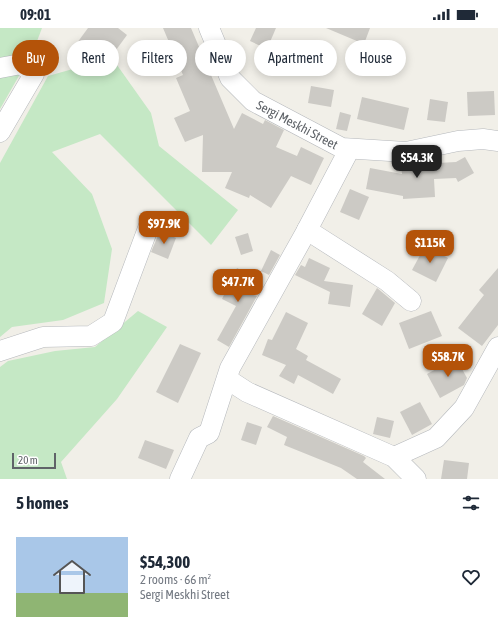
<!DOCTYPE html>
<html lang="en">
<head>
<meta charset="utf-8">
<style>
	:root { --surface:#fff; --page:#f2f2f3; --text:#1f2937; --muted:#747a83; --line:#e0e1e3; --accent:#b45309 }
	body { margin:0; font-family:"Asap Condensed",sans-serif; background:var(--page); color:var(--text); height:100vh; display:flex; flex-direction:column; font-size:15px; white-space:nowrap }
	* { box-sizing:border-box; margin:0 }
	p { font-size:13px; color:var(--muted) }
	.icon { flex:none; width:22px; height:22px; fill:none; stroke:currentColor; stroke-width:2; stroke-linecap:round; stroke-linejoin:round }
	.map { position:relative; height:451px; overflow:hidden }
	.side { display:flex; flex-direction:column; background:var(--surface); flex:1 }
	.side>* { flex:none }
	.guide { position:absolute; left:12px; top:12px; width:474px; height:36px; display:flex; gap:8px }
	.scale { position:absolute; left:12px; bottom:10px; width:44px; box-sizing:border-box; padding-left:4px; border:2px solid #5f6368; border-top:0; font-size:11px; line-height:14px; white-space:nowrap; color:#5f6368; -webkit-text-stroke:3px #fff; paint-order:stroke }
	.price { position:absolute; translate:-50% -34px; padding:0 9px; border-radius:8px; background:var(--accent); color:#fff; font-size:13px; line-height:26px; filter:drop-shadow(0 1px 2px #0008) }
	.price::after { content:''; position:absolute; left:50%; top:24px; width:12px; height:9px; margin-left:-6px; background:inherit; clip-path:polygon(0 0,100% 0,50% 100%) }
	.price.on { background:#222; color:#fff }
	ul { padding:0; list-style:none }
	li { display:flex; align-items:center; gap:12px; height:100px; padding:0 16px }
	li+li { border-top:1px solid var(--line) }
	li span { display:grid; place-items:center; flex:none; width:112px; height:80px; border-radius:0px; color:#555 }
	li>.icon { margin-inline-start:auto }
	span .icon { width:48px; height:48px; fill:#fffc; stroke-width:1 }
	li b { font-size:17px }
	h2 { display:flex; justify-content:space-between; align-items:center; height:48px; padding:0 16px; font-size:17px }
	.pill { padding:0 14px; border-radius:18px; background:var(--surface); box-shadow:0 2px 10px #0003; font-size:14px; line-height:36px }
	.pill.on { background:var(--accent); color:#fff }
	.status { display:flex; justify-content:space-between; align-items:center; height:28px; padding:0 20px; background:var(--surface); direction:ltr }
	.status svg { height:11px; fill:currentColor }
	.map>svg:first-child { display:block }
	.green { fill:#c5e8c5 }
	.building { fill:#cccac5 }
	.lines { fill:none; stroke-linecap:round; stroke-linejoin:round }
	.minor-casing { stroke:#b5b8bc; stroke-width:21 }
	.minor { stroke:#fff; stroke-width:20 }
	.labels { text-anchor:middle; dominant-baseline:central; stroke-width:3.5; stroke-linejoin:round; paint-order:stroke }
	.street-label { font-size:13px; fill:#5f6368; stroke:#fff }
</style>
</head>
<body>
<div class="status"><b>09:01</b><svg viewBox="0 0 49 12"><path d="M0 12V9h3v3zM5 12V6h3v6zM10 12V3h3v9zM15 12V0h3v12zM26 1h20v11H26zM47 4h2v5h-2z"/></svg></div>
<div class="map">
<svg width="498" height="451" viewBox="0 0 498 451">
	<rect width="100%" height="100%" fill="#f1efe8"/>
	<g class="green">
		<path d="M0 0H42L31 29 0 34Z"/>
		<path d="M112 30 151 85 159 118 238 182 211 217 100 106 52 124 92 166 112 221 104 275 63 292 12 299 0 309V135L48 48Z"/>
		<path d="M20 46 0 81V48Z"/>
		<path d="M138 283 167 299 117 371 61 434 67 451H0V339L8 333 55 323 95 319Z"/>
	</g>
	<g class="building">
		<path d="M88 0H118L127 7 105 37 77 15Z"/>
		<path d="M163 0H191L234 101 242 85 263 96 265 92 284 102 276 119 297 128 301 119 324 130 311 157 291 148 271 180 250 167 249 170 225 160 232 144H202L203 107 185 114 174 90 190 83 176 50 183 47Z"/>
		<path d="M256 0H276L267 21 250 13Z"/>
		<path d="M326 0H370L364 16Z"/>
		<path d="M274 19 298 27 292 44 269 36Z"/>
		<path d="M311 58 334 62 331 79 308 75Z"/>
		<path d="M494 63 495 87 468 88 467 64Z"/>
		<path d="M362 69 409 80 404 102 357 91Z"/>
		<path d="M430 71 448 74 445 94 427 92Z"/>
		<path d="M340 84 351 87 347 103 336 101Z"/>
		<path d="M465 129 474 145 458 154 456 150 434 151 435 169 403 171V168L366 161 370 140 402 146 401 137 456 134Z"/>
		<path d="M350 161 369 169 359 192 340 184Z"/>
		<path d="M160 203 176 210 168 231 151 224Z"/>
		<path d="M248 205 253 223 241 227 235 209Z"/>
		<path d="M425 218 448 230 436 254 412 242Z"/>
		<path d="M271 222 280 227 269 247 261 243Z"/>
		<path d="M309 230 330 240 324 253 353 257 350 279 328 276 330 264 295 247 301 237 305 239Z"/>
		<path d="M237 240 260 252 253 267 257 268 229 319 217 312 236 278 222 271Z"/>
		<path d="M498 240V297L482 318 458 300 484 267 479 262Z"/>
		<path d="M377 260 395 275 382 298 362 286Z"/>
		<path d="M431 283 442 308 409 321 399 295Z"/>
		<path d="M286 284 308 295 296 321 308 328 306 332 341 351 333 366 298 347 294 356 279 348 286 337 262 327 268 311 272 312Z"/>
		<path d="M180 316 201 325 178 375 156 364Z"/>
		<path d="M456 330 467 350 464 357 440 370 427 346Z"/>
		<path d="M420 374 432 396 412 407 400 384Z"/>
		<path d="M273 388 364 428 366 430 363 434 385 451H357L341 440 284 417 287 409 267 399Z"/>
		<path d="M377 389 394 393 390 410 373 406Z"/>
		<path d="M247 394 262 399 256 417 241 412Z"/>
		<path d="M145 412 174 422 166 441 138 430Z"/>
		<path d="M444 432 469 435 467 451H441Z"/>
	</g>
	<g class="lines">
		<defs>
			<g id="minor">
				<path id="s1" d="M209 0 230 50 253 73 342 120 406 124 458 113 483 111 498 113"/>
				<path d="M0 40 21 36 34 46 0 104"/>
				<path d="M307 202 387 253 411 273"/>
				<path d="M0 323 43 309 91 308 113 294 150 195"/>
				<path d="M227 351 247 364 394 429 416 451"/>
				<path d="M394 429 436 410 464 380 498 319"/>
				<path d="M180 451 199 410 209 405 230 340 307 202 349 122"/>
			</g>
		</defs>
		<use href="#minor" class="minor-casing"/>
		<use href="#minor" class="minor"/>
	</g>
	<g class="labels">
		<g class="street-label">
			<text stroke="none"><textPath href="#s1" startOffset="137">Sergi Meskhi Street</textPath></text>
		</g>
	</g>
</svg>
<div class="scale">20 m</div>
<b class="price on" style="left:417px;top:151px">$54.3K</b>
<b class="price" style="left:164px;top:217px">$97.9K</b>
<b class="price" style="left:430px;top:236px">$115K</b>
<b class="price" style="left:238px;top:275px">$47.7K</b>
<b class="price" style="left:448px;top:350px">$58.7K</b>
<div class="guide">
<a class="pill on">Buy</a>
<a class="pill">Rent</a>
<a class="pill">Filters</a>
<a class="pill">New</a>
<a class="pill">Apartment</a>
<a class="pill">House</a>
</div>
</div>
<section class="side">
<h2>5 homes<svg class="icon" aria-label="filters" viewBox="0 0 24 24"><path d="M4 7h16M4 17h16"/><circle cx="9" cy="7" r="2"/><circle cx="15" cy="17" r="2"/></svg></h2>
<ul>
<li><span style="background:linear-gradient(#a9c7e8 70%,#8fb573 0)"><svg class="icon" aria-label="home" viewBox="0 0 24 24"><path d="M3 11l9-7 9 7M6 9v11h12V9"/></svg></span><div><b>$54,300</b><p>2 rooms · 66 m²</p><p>Sergi Meskhi Street</p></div><svg class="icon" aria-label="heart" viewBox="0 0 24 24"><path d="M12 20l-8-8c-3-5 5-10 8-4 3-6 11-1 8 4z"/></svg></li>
</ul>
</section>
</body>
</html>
